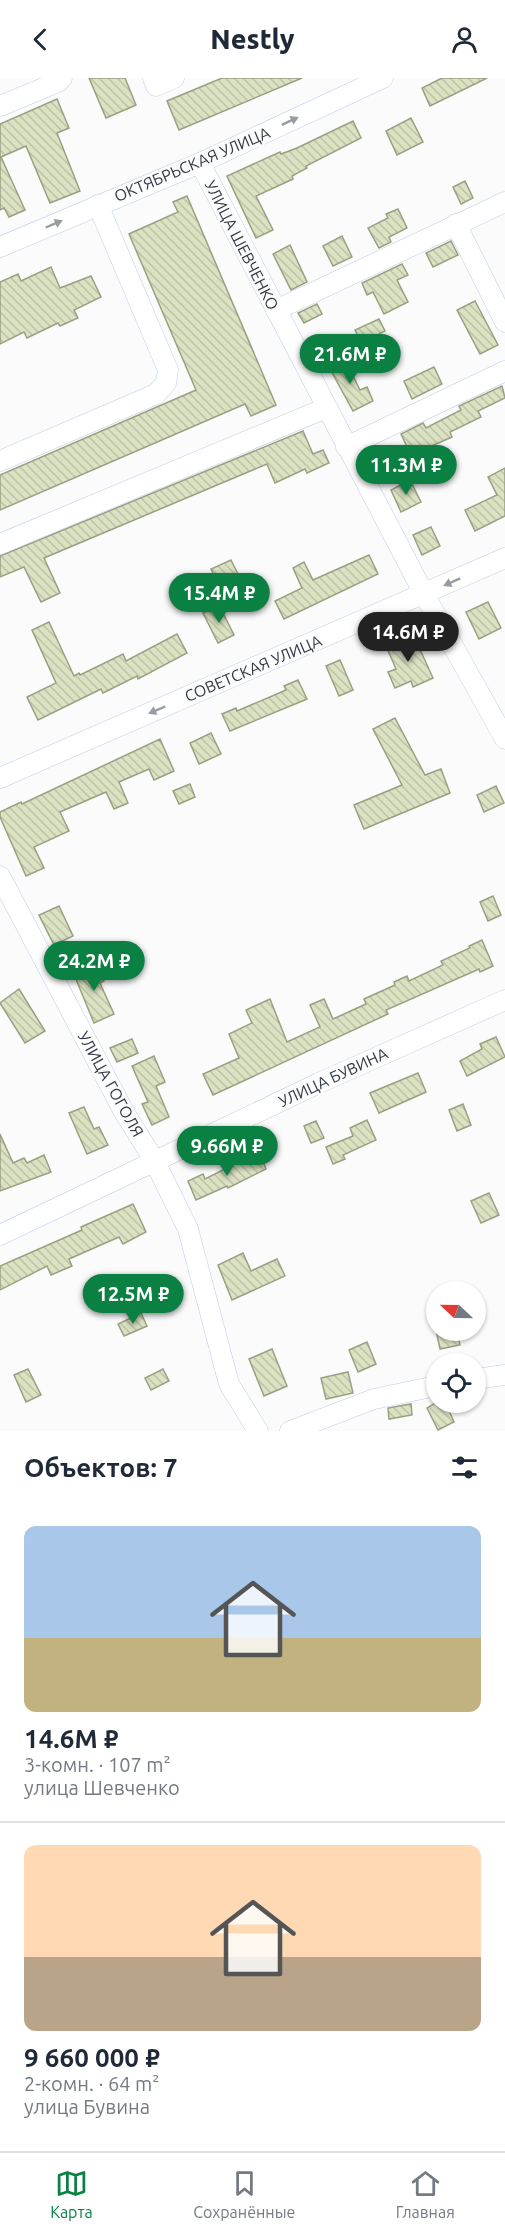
<!DOCTYPE html>
<html lang="ru">
<head>
<meta charset="utf-8">
<style>
	:root { --surface:#fff; --page:#f2f2f3; --text:#1f2937; --muted:#747a83; --line:#e0e1e3; --accent:#0b8043 }
	body { margin:0; font-family:Ubuntu,sans-serif; background:var(--page); color:var(--text); height:100vh; display:flex; flex-direction:column; font-size:22px; white-space:nowrap }
	* { box-sizing:border-box; margin:0 }
	p { font-size:20px; color:var(--muted) }
	.icon { flex:none; width:33px; height:33px; fill:none; stroke:currentColor; stroke-width:2; stroke-linecap:round; stroke-linejoin:round }
	.map { position:relative; height:1353px; overflow:hidden }
	.sheet { display:flex; flex-direction:column; background:var(--surface); flex:1 }
	.sheet>* { flex:none }
	.needle { width:39px; rotate:292deg }
	.fabs { position:absolute; left:426px; top:1203px; display:grid; gap:12px }
	.fabs a { display:grid; place-items:center; width:60px; height:60px; border-radius:50%; background:var(--surface); box-shadow:0 2px 4px #0004; font-size:30px }
	.price { position:absolute; translate:-50% -51px; padding:0 14px; border-radius:21px; background:var(--accent); color:#fff; font-size:20px; line-height:39px; filter:drop-shadow(0 2px 3px #0008) }
	.price::after { content:''; position:absolute; left:50%; top:36px; width:18px; height:14px; margin-left:-9px; background:inherit; clip-path:polygon(0 0,100% 0,50% 100%) }
	.price.on { background:#222; color:#fff }
	ul { padding:0; list-style:none }
	li { display:grid; align-content:center; gap:12px; height:318px; padding:0 24px }
	li+li { border-top:2px solid var(--line) }
	li span { display:grid; place-items:center; height:186px; border-radius:12px; color:#555 }
	li>.icon { margin-inline-start:auto }
	span .icon { width:108px; height:108px; fill:#fffc; stroke-width:1 }
	li b { font-size:26px }
	h2 { display:flex; justify-content:space-between; align-items:center; height:72px; padding:0 24px; font-size:26px }
	header { display:flex; justify-content:space-between; align-items:center; height:78px; padding:0 24px; background:var(--surface); font-size:27px; font-weight:800 }
	.tab-bar { display:flex; justify-content:space-around; align-items:center; height:84px; border-top:2px solid var(--line); background:var(--surface); font-size:16px; color:var(--muted) }
	.tab-bar a { display:grid; justify-items:center; gap:3px }
	.tab-bar .on { color:var(--accent) }
	.map>svg:first-child { display:block }
	.building { fill:url(#building-back-hatch); stroke:#99a081; stroke-width:1.5 }
	.lines { fill:none; stroke-linecap:round; stroke-linejoin:round }
	.minor-casing { stroke:#bccde9; stroke-width:21 }
	.minor { stroke:#fff; stroke-width:20 }
	.oneway { fill:#989ca2 }
	.labels { text-anchor:middle; dominant-baseline:central; stroke-width:5; stroke-linejoin:round; paint-order:stroke }
	.street-label { font-size:16px; fill:#323944; stroke:#fbfbfb }
</style>
</head>
<body>
<header><svg class="icon" aria-label="back" viewBox="0 0 24 24"><path d="M15 5l-7 7 7 7"/></svg>Nestly<svg class="icon" aria-label="person" viewBox="0 0 24 24"><circle cx="12" cy="8" r="4"/><path d="M4 21q1-7 8-7t8 7"/></svg></header>
<div class="map">
<svg width="505" height="1353" viewBox="0 0 505 1353">
	<defs>
		<pattern id="building-back-hatch" width="6" height="6" patternUnits="userSpaceOnUse" patternTransform="scale(1.5)"><rect width="6" height="6" fill="#dbe2c2"/><path d="M-1 5l2 2M0 0l6 6M5-1l2 2" fill="none" stroke="#bcc3a8"/></pattern>
	</defs>
	<rect width="100%" height="100%" fill="#fbfbfb"/>
	<g class="building">
		<path d="M89 0H125L136 27 106 40Z"/>
		<path d="M222 0H302L179 52 167 23Z"/>
		<path d="M442 0H487L430 28 422 10Z"/>
		<path d="M57 21 69 50 57 55 80 113 50 125 26 68 1 79 25 132 9 139 4 130 0 132V46Z"/>
		<path d="M411 40 423 64 397 77 386 53Z"/>
		<path d="M353 43 361 60 306 88 307 90 292 98 293 101 256 118 273 152 256 160 227 98 280 74 281 76 297 70Z"/>
		<path d="M465 103 473 120 461 126 453 109Z"/>
		<path d="M187 118 276 327 251 338 245 326 0 432V397L196 312 129 156 178 134 173 124Z"/>
		<path d="M398 131 407 150 389 159 391 164 379 170 368 150 388 140 386 136Z"/>
		<path d="M342 158 352 179 333 188 323 168Z"/>
		<path d="M451 163 458 177 433 189 426 175Z"/>
		<path d="M290 167 307 204 291 212 273 176Z"/>
		<path d="M402 186 408 197 397 202 408 224 384 236 373 214 367 217 362 205Z"/>
		<path d="M51 189 60 210 91 198 101 219 74 232 78 240 60 248 58 245 27 260 24 254 0 266V204L18 196 21 203Z"/>
		<path d="M475 223 498 267 480 276 457 232Z"/>
		<path d="M317 226 322 236 304 245 298 235Z"/>
		<path d="M379 241 385 253 362 265 355 252Z"/>
		<path d="M344 280 360 312 367 309 373 323 353 333 328 287Z"/>
		<path d="M434 289 442 306 412 321 404 303Z"/>
		<path d="M502 308 505 320 478 333 481 339 450 354 452 359 411 377 401 356 423 345 426 350 461 332 459 328Z"/>
		<path d="M303 353 313 376 323 372 329 385 307 395 305 391 275 405 267 386 44 480 60 515 41 524 24 489 0 499V478Z"/>
		<path d="M505 390V438L475 453 465 432 497 417 488 399Z"/>
		<path d="M410 402 421 424 401 434 391 412Z"/>
		<path d="M431 449 440 468 422 477 413 457Z"/>
		<path d="M369 477 378 496 284 541 275 523 302 510 293 490 304 484 313 502Z"/>
		<path d="M231 482 246 512 226 522 211 491Z"/>
		<path d="M488 524 501 550 479 561 466 534Z"/>
		<path d="M219 527 234 557 218 565 203 535Z"/>
		<path d="M49 544 74 598 79 595 80 597 123 576 126 583 177 556 187 575 138 601 137 598 103 615 101 611 38 642 27 619 56 605 32 552Z"/>
		<path d="M413 556 433 600 413 609 411 603 395 610 388 594 396 591 386 568Z"/>
		<path d="M340 582 353 612 339 618 326 588Z"/>
		<path d="M298 602 307 621 230 653 222 636 236 630 237 633 286 612 284 608Z"/>
		<path d="M395 640 425 697 441 691 450 715 364 751 354 727 402 707 373 651Z"/>
		<path d="M211 655 221 676 199 686 190 665Z"/>
		<path d="M160 661 174 693 154 702 149 691 119 704 128 725 114 731 106 714 60 734 69 753 34 769 44 790 26 798 0 739V734L21 724 22 726Z"/>
		<path d="M190 706 195 719 179 726 173 713Z"/>
		<path d="M496 708 504 725 484 734 477 717Z"/>
		<path d="M493 818 501 837 488 843 480 824Z"/>
		<path d="M59 828 73 858 54 867 39 837Z"/>
		<path d="M482 862 493 888 480 894 479 891 386 932 388 936 213 1017 203 996 239 980 229 956 252 945 246 932 270 921 287 964 320 949 310 927 324 921 333 941 366 926 364 921 395 907 394 904 407 898 409 903 443 887 441 883 470 870 469 868Z"/>
		<path d="M95 884 104 903 100 905 114 936 94 945 73 894Z"/>
		<path d="M19 911 45 953 25 965 0 925Z"/>
		<path d="M496 959 505 979 467 998 460 983 482 971 480 966Z"/>
		<path d="M132 961 138 975 117 984 110 970Z"/>
		<path d="M154 978 165 1004 156 1008 169 1039 152 1047 142 1026 148 1024 132 988Z"/>
		<path d="M418 995 426 1014 379 1035 370 1015Z"/>
		<path d="M463 1026 471 1047 457 1053 449 1032Z"/>
		<path d="M84 1029 94 1051 99 1049 108 1067 87 1076 69 1035Z"/>
		<path d="M367 1042 376 1062 343 1077 345 1081 333 1086 326 1069 353 1058 350 1050Z"/>
		<path d="M316 1043 324 1060 311 1065 304 1048Z"/>
		<path d="M0 1056 13 1085 24 1080 27 1085 44 1077 51 1094 0 1113Z"/>
		<path d="M259 1074 266 1091 228 1110 227 1108 196 1122 188 1103 203 1096 205 1101Z"/>
		<path d="M489 1115 499 1137 481 1145 471 1123Z"/>
		<path d="M133 1126 146 1154 123 1166 119 1159 69 1181 72 1188 51 1197 47 1188 0 1212V1188L82 1152 81 1149Z"/>
		<path d="M243 1175 251 1193 277 1181 285 1198 232 1222 218 1187Z"/>
		<path d="M141 1235 147 1248 124 1258 118 1246Z"/>
		<path d="M436 1252H457L460 1267 440 1271Z"/>
		<path d="M367 1264 376 1286 358 1294 349 1272Z"/>
		<path d="M272 1271 287 1308 264 1318 249 1281Z"/>
		<path d="M28 1291 41 1317 26 1324 14 1297Z"/>
		<path d="M163 1291 169 1303 151 1312 145 1300Z"/>
		<path d="M348 1294 353 1315 326 1321 321 1300Z"/>
		<path d="M437 1324H445L454 1344 438 1352 427 1330Z"/>
		<path d="M411 1326 412 1337 389 1341 388 1330Z"/>
	</g>
	<g class="lines">
		<defs>
			<g id="minor">
				<path d="M153 0 156 8 174 0"/>
				<path d="M0 28 58 4 62 0"/>
				<path d="M200 85 424 516 505 661"/>
				<path d="M456 146 505 244"/>
				<path d="M0 169 200 85 383 0"/>
				<path d="M276 232 505 124"/>
				<path d="M346 369 505 293"/>
				<path d="M0 383 156 316 166 305 168 292 98 127"/>
				<path d="M0 466 326 330"/>
				<path d="M0 700 505 480"/>
				<path d="M0 798 124 1034 154 1082 188 1151 229 1306 258 1353"/>
				<path d="M0 1157 319 1005 505 922"/>
				<path d="M476 1301 505 1297"/>
				<path d="M290 1353 374 1321 436 1308"/>
			</g>
		</defs>
		<use href="#minor" class="minor-casing"/>
		<use href="#minor" class="minor"/>
	</g>
	<defs><path id="oneway-solid" d="M-6-.8H1V-3.2L6.5 0L1 3.2V.8H-6Z" transform="scale(1.5)"/></defs>
	<g class="oneway">
		<use href="#oneway-solid" transform="translate(290 43) rotate(-25)"/>
		<use href="#oneway-solid" transform="translate(54 146) rotate(-23)"/>
		<use href="#oneway-solid" transform="translate(452 504) rotate(156)"/>
		<use href="#oneway-solid" transform="translate(157 632) rotate(157)"/>
	</g>
	<g class="labels">
		<g class="street-label">
			<text transform="translate(192 86) rotate(-23)">ОКТЯБРЬСКАЯ УЛИЦА</text>
			<text transform="translate(242 167) rotate(63)">УЛИЦА ШЕВЧЕНКО</text>
			<text transform="translate(253 590) rotate(-23)">СОВЕТСКАЯ УЛИЦА</text>
			<text transform="translate(333 999) rotate(-25)">УЛИЦА БУВИНА</text>
			<text transform="translate(111 1006) rotate(61)">УЛИЦА ГОГОЛЯ</text>
		</g>
	</g>
</svg>
<div class="fabs">
<a><svg class="needle" viewBox="-14 -14 28 28"><path d="M0-13l5 13h-10z" fill="#e53935"/><path d="M0 13l5-13h-10z" fill="#747a83"/></svg></a>
<a><svg class="icon" aria-label="locate" viewBox="0 0 24 24"><circle cx="12" cy="12" r="6"/><path d="M12 2v4M12 18v4M2 12h4M18 12h4"/></svg></a>
</div>
<b class="price" style="left:350px;top:307px">21.6M ₽</b>
<b class="price" style="left:406px;top:418px">11.3M ₽</b>
<b class="price" style="left:219px;top:546px">15.4M ₽</b>
<b class="price on" style="left:408px;top:585px">14.6M ₽</b>
<b class="price" style="left:94px;top:914px">24.2M ₽</b>
<b class="price" style="left:227px;top:1099px">9.66M ₽</b>
<b class="price" style="left:133px;top:1247px">12.5M ₽</b>
</div>
<section class="sheet">
<h2>Объектов: 7<svg class="icon" aria-label="filters" viewBox="0 0 24 24"><path d="M4 7h16M4 17h16"/><circle cx="9" cy="7" r="2"/><circle cx="15" cy="17" r="2"/></svg></h2>
<ul>
<li><span style="background:linear-gradient(#a9c7e8 60%,#c2b280 0)"><svg class="icon" aria-label="home" viewBox="0 0 24 24"><path d="M3 11l9-7 9 7M6 9v11h12V9"/></svg></span><div><b>14.6M ₽</b><p>3-комн. · 107 m²</p><p>улица Шевченко</p></div></li>
<li><span style="background:linear-gradient(#ffd9b3 60%,#b9a48a 0)"><svg class="icon" aria-label="home" viewBox="0 0 24 24"><path d="M3 11l9-7 9 7M6 9v11h12V9"/></svg></span><div><b>9 660 000 ₽</b><p>2-комн. · 64 m²</p><p>улица Бувина</p></div></li>
</ul>
</section>
<nav class="tab-bar">
<a class="on"><svg class="icon" aria-label="map" viewBox="0 0 24 24"><path d="M3 6l6-2 6 2 6-2v14l-6 2-6-2-6 2zM9 4v14M15 6v14"/></svg>Карта</a>
<a><svg class="icon" aria-label="saved" viewBox="0 0 24 24"><path d="M7 4h10v16l-5-4-5 4z"/></svg>Сохранённые</a>
<a><svg class="icon" aria-label="home" viewBox="0 0 24 24"><path d="M3 11l9-7 9 7M6 9v11h12V9"/></svg>Главная</a>
</nav>
</body>
</html>
